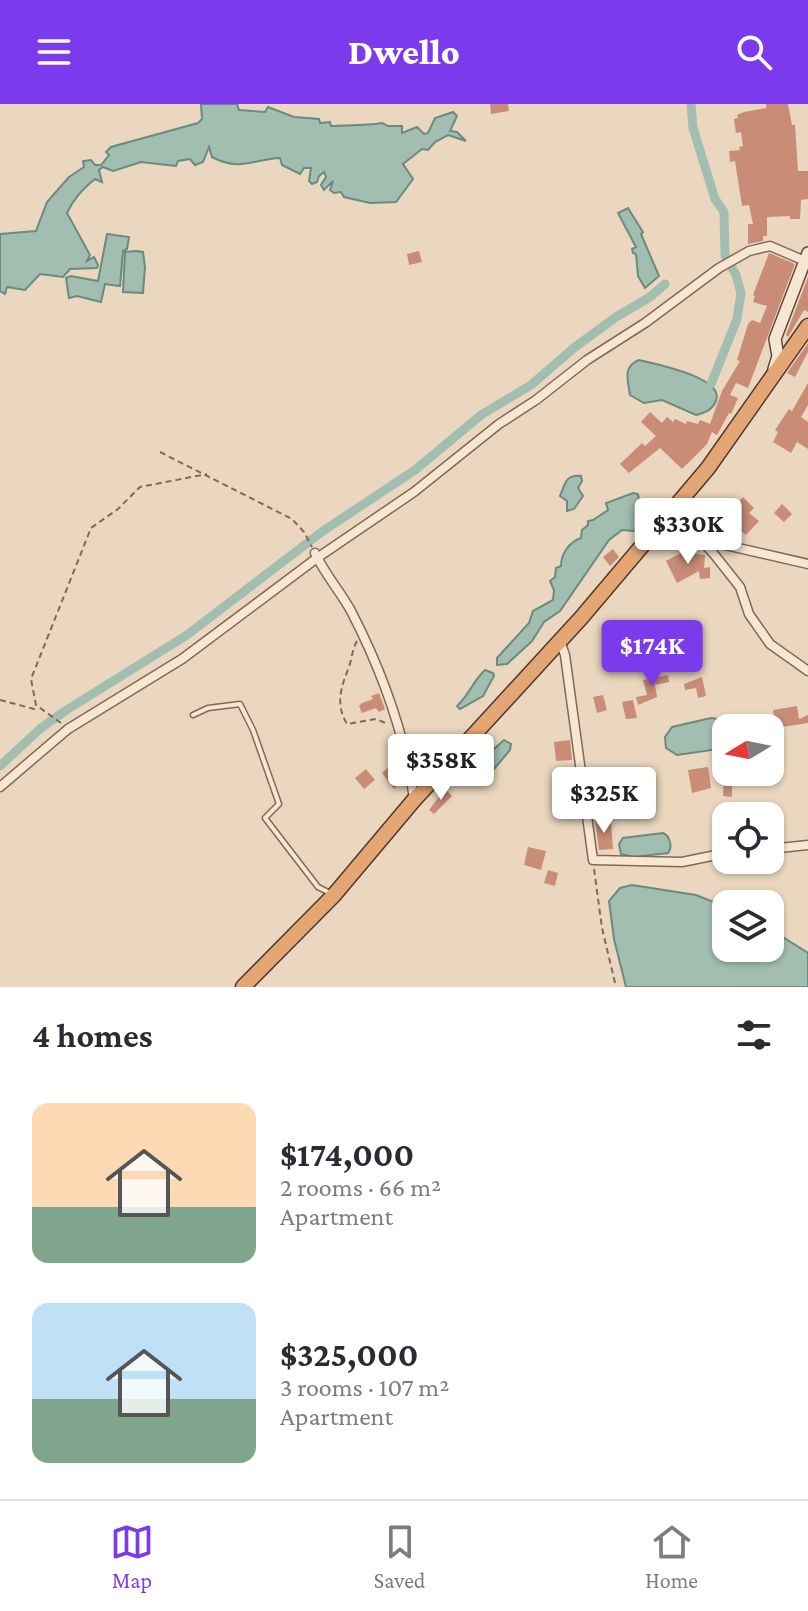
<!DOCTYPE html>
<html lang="en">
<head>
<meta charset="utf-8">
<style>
	:root { --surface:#fff; --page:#f7f7f7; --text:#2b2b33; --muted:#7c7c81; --line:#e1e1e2; --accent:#7c3aed }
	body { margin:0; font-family:"Crimson Pro",serif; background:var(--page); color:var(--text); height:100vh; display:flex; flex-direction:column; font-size:30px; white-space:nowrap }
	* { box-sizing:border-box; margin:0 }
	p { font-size:26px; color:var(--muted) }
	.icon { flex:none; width:44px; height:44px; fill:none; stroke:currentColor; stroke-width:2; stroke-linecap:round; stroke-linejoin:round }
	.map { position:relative; height:883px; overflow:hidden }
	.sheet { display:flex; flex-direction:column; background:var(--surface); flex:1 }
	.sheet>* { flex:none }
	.needle { width:52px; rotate:260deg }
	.buttons { position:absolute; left:712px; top:610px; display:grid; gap:16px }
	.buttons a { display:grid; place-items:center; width:72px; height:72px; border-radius:16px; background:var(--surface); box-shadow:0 2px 6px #0004; font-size:40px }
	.price { position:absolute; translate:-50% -68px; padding:0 18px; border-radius:8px; background:#fff; color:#222; font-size:26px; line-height:52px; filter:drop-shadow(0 2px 4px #0008) }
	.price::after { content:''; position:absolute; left:50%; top:48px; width:24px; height:18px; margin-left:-12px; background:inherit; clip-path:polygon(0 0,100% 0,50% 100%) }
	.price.active { background:var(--accent); color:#fff }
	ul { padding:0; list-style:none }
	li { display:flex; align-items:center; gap:24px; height:200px; padding:0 32px }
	li span { display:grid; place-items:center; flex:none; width:224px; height:160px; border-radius:16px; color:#555 }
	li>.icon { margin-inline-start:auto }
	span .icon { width:96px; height:96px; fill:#fffc; stroke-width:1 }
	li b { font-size:34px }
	h2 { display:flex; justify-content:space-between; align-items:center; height:96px; padding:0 32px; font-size:34px }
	header { display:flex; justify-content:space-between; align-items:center; height:104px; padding:0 32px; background:var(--accent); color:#fff; font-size:36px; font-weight:800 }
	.menu { display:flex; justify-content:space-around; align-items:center; height:112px; border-top:2px solid var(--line); background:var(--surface); font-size:22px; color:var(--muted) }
	.menu a { display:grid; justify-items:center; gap:4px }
	.menu .active { color:var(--accent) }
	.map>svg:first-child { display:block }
	.water { fill:#a2beb1; stroke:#6a8b7d; stroke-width:2 }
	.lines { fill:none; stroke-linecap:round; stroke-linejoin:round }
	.canal { stroke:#a2beb1; stroke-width:9 }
	.building { fill:#c88c77 }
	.service-casing { stroke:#836859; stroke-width:7 }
	.minor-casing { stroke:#836859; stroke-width:11 }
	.secondary-casing { stroke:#654a3c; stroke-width:14 }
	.trunk-casing { stroke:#51382d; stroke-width:17 }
	.path { stroke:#836859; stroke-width:2; stroke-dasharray:6 4; stroke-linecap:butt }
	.service { stroke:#f7e6d2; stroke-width:4 }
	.minor { stroke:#f7e6d2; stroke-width:8 }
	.secondary { stroke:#f7e6d2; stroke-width:11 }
	.trunk { stroke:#e4a675; stroke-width:14 }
</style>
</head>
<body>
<header><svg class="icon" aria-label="menu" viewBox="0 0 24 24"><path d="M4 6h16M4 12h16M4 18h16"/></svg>Dwello<svg class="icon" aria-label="search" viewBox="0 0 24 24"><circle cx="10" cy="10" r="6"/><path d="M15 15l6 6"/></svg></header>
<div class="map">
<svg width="808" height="883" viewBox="0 0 808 883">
	<rect width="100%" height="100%" fill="#ebd7bf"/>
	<g class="water">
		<path d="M201 0H237L239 6 265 8 268 3 294 13 319 15 320 19 330 18 331 22C345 21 365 22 382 19L388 22H402V29L417 23 424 30 428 29 435 14 453 8 457 12 450 27 457 28 466 37 448 31 435 38 428 46 422 45 403 60 413 75 396 98 370 99 344 93 341 88 334 89 330 86 333 77 324 86 321 81 326 73 324 68 319 72 317 78 312 80 309 77 311 64H304L300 70 282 61 280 54C254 55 240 68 212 53L209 43 203 58 195 61 190 55 178 57 176 62 141 58 113 67 103 63 99 66 102 78 95 75C83 85 74 94 67 109L90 151 87 157 94 153 98 161 97 164 70 165 63 173 40 170 25 186 7 183 5 190 0 187V130L36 127 47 98 69 73 84 63 83 57 91 56 95 61H101L109 51 106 48 111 43 198 19 202 15Z"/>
		<path d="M628 104 643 128 641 130 659 172 645 184 638 172 636 150 633 149 632 145 636 143 618 109Z"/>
		<path d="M107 130 129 133 127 145 123 147 120 182 105 180 101 198 77 192 69 194 66 174 71 172 98 177Z"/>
		<path d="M136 147 143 148 145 163 143 189 123 188 125 148Z"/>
		<path d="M639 256C656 260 726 274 716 297 712 306 705 309 696 311L662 296 644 299 630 291C628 276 622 263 639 256Z"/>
		<path d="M581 372 582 377 578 384 583 392 574 405 567 407V397L560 392C565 381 565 370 581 372Z"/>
		<path d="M633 389 638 390C640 404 644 416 634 427L622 426 609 436 560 507 544 518 532 537 507 560 497 561V554L529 519 533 507 553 496 554 486 550 477 555 473 556 464 561 462C561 450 569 438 581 434L582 426 588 421V417L593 416 608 406 606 399Z"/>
		<path d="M485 566 493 569 494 572 483 592 460 605 457 602C469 591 473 577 485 566Z"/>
		<path d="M711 614 723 616 728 624H726V644L677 651 666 644 665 633 672 623Z"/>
		<path d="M504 636 511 640 510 646 489 671 482 674 474 669V663Z"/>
		<path d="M663 729C670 732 673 743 668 749L634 753 621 750 619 740 623 734Z"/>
		<path d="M632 781 696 791 726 803V844H770V825L808 849V883H626L614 835 609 797 620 784Z"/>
	</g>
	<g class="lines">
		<g class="canal">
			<path d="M691 0 693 24 715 95 724 108 725 151 736 171 741 189 737 215 711 280"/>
			<path d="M0 662 41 624 65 607 187 531 323 427 415 366 481 311 531 281 575 243 616 213 650 193 665 180"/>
		</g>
	</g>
	<g class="building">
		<path d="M490 0H508L509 7 491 10Z"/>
		<path d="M766 0H788L792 21H795L798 67H808V95L801 96 800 115H790V112L767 113V132H763V137L748 140V120H753L749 101 742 102 735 57 730 58 729 47 740 46 739 43 743 42 741 28 736 29 734 15 738 14 737 11 744 8 766 4Z"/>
		<path d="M419 147 422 158 409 161 407 150Z"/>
		<path d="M769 149 795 160 748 284 736 279 730 291 738 294 731 310 729 309 717 331 712 328 707 340 682 365 660 344 629 369 620 360 642 339 645 342 656 332 641 318 650 308 662 319 667 313 673 318 675 315 686 320 687 317 698 320 700 316 710 320 722 287 740 257 737 256 748 220 752 216 760 219 767 202 753 198 755 192 753 191Z"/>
		<path d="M808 173V208L804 206 788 233 786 231Z"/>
		<path d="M808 239V248L795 273 787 269Z"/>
		<path d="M808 279V301L801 313 808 318V345L797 338 791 349 773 338 778 328 775 326 789 305 792 307Z"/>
		<path d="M743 393 754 404 749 409 759 417 746 431 724 413Z"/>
		<path d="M700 397 714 410 719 404 725 410 710 427 699 424 688 412Z"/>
		<path d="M782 400 792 410 784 418 774 409Z"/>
		<path d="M678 421 683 427 678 431 683 435 677 441 668 432Z"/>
		<path d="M613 445 619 453 610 462 603 453Z"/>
		<path d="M683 448 705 451 704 464 710 463V474L700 475 699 467 677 479 666 457Z"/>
		<path d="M668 571 669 578 655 581 657 593 638 601 636 593 647 591 643 576Z"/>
		<path d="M702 573 706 592 698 594 696 584 685 586 684 580Z"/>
		<path d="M379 589 385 605 379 608 376 604 362 609 359 602 362 599 373 595 371 592Z"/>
		<path d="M603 591 607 606 597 609 593 593Z"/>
		<path d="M633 596 637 614 626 615 622 598Z"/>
		<path d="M797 602 799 615 808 611V619L776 624 773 606Z"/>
		<path d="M570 636 572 656 556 657 554 638Z"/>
		<path d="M390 662 402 678 394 685 382 669Z"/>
		<path d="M708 663 711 684 692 689 688 666Z"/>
		<path d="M366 665 375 676 364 685 355 674Z"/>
		<path d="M724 670H737L736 679H732V693L723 692Z"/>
		<path d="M445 685 452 692 434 710 429 706Z"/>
		<path d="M595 716 611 717 613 745 599 746Z"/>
		<path d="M528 743 546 747 541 766 524 761Z"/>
		<path d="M548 766 558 769 555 782 544 779Z"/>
	</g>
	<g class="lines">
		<defs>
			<path id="service" d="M193 611 208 604 240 600 253 626 279 700 265 714 318 783 332 790"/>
			<g id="minor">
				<path d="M673 406 713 449 740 483 749 510 770 540 808 567"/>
				<path d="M702 430 712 438 808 460"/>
				<path d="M315 449C324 469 340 487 351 507 381 565 405 631 414 695"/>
				<path d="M560 537 565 551 593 756 682 758 726 749"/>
				<path d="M0 683 68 625 182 555 317 454 414 388 499 320 536 296 587 256 645 219 719 164 749 147 770 142 805 157"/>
				<path d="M770 745 808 741"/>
			</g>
			<path id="secondary" d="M774 265 778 252 775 235 808 149"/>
			<path id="trunk" d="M243 883 334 791 414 696 581 514 708 364 808 222"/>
		</defs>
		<use href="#service" class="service-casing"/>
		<use href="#minor" class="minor-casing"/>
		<use href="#secondary" class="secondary-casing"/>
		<use href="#trunk" class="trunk-casing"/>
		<g class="path">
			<path d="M160 348 292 415 304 428 312 443"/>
			<path d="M357 537C352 546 352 554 349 563 341 583 335 600 347 620L376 615 388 620"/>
			<path d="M0 596 38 606"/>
			<path d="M61 619 36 601 31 575 91 424 118 405 140 383 207 370"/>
			<path d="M594 765 602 824 616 883"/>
		</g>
		<use href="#service" class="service"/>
		<use href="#minor" class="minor"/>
		<use href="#secondary" class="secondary"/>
		<use href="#trunk" class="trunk"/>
	</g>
</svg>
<div class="buttons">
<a><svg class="needle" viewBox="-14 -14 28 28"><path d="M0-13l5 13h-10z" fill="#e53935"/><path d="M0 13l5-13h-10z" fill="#7c7c81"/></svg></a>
<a><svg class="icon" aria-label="locate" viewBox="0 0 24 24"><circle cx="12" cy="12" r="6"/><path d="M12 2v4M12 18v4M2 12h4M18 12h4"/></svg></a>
<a><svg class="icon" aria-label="layers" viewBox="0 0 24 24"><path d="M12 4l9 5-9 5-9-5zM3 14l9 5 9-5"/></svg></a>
</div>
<b class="price" style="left:688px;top:462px">$330K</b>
<b class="price active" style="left:652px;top:584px">$174K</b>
<b class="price" style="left:441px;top:698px">$358K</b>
<b class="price" style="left:604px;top:731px">$325K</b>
</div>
<section class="sheet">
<h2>4 homes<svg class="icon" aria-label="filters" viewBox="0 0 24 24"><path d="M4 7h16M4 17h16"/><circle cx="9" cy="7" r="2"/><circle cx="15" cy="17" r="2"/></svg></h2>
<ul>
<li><span style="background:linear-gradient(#ffd9b3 65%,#7fa58c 0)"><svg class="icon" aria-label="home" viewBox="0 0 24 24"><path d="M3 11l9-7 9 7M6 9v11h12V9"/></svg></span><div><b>$174,000</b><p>2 rooms · 66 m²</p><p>Apartment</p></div></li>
<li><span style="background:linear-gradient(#bfe0f5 60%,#7fa58c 0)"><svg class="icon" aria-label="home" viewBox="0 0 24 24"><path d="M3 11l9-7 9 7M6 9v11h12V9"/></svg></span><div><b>$325,000</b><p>3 rooms · 107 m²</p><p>Apartment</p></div></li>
</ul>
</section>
<nav class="menu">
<a class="active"><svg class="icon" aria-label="map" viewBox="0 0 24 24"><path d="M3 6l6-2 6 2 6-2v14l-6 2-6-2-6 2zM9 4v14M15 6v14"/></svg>Map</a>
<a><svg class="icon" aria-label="saved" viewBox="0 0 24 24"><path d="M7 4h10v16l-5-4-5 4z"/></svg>Saved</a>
<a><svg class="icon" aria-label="home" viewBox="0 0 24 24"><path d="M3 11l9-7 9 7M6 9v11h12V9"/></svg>Home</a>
</nav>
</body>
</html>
